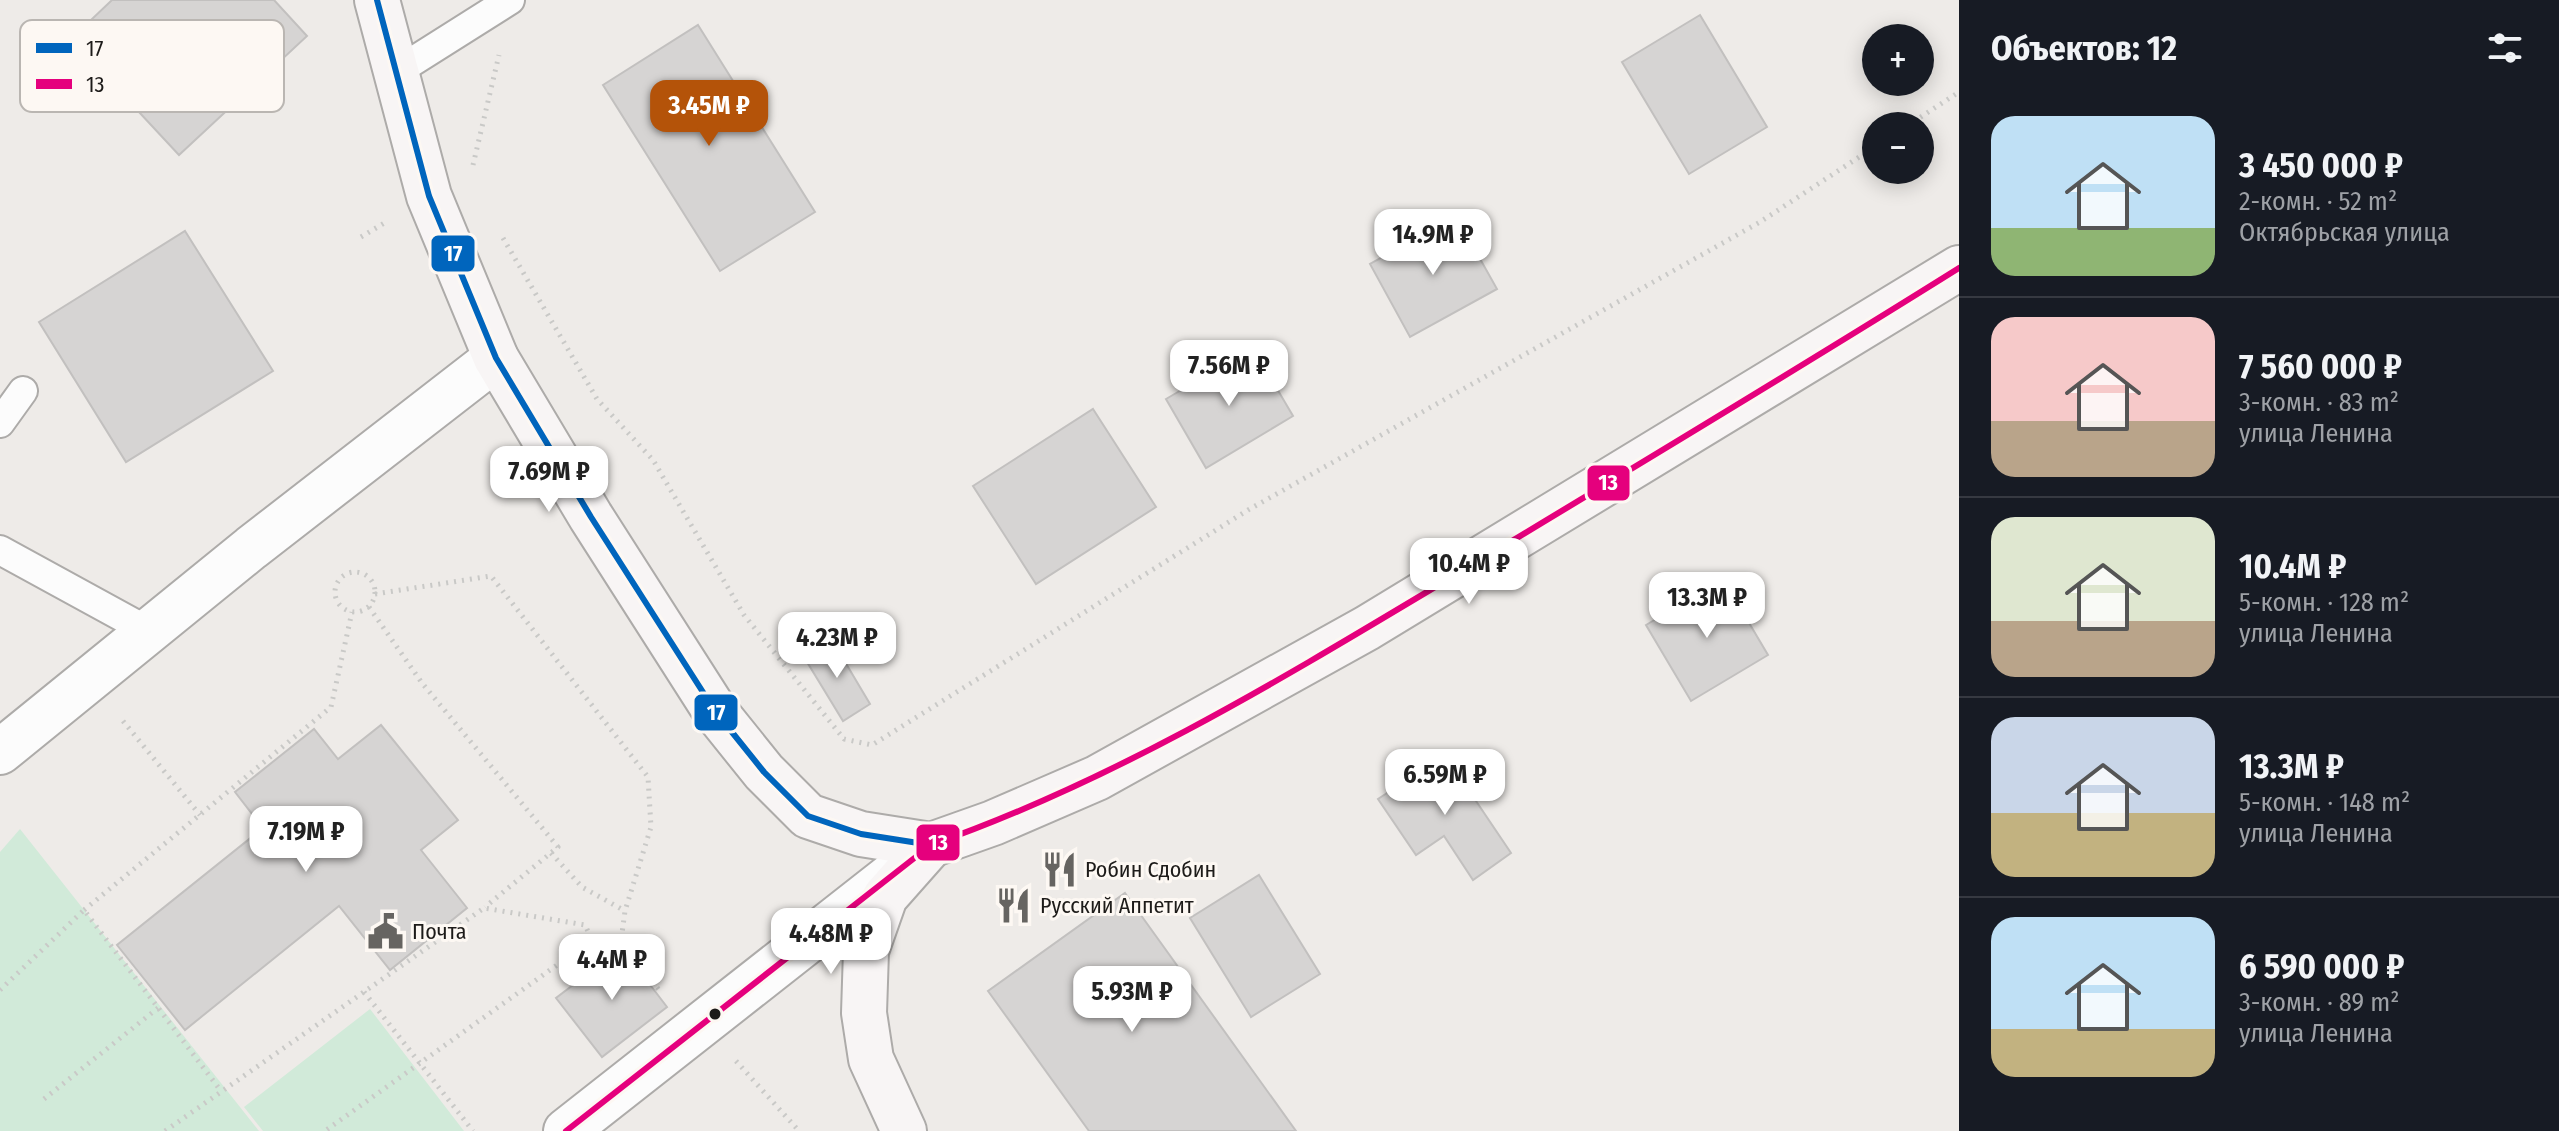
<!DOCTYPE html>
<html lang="ru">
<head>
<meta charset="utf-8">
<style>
	:root { --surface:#171b24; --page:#20242c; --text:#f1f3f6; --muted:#9ea1a6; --line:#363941; --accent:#b45309 }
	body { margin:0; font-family:"Fira Sans Condensed",sans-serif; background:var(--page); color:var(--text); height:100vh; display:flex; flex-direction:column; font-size:30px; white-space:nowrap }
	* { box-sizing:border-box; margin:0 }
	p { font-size:26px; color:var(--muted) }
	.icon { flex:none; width:44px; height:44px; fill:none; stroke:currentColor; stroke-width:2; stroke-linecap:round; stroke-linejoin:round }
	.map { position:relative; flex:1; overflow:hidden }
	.details { display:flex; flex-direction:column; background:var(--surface); width:600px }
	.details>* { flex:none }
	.tools { position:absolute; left:1862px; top:24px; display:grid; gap:16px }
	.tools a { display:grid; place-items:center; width:72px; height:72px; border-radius:50%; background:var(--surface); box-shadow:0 4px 20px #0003; font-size:40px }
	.price { position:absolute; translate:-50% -68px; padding:0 18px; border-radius:16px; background:#fff; color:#222; font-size:26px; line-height:52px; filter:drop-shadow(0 2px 4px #0008) }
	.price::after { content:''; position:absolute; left:50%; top:48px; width:24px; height:18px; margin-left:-12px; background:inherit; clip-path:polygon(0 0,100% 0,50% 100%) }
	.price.selected { background:var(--accent); color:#fff }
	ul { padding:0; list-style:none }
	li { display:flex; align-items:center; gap:24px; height:200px; padding:0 32px }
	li+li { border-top:2px solid var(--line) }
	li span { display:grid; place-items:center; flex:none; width:224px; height:160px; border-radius:24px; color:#555 }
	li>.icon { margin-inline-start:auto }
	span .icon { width:96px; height:96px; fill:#fffc; stroke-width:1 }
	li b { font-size:34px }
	h2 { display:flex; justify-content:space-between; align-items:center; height:96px; padding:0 32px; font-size:34px }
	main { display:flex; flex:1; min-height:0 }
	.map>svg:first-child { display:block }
	.green { fill:#d1ead9 }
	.building { fill:#d6d4d3; stroke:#c2c0bf; stroke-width:2 }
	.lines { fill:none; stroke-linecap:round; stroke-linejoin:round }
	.lane-casing { stroke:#adaba9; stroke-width:32 }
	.street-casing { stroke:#adaba9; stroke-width:48 }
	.secondary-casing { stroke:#adaba9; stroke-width:48 }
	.path { stroke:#c9c9c7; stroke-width:5; stroke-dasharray:2 6; stroke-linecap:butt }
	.lane { stroke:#fcfcfc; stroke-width:28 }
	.street { stroke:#fcfcfc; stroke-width:44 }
	.secondary { stroke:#f8f5f5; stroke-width:44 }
	.bus-1-casing { stroke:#fdf8f3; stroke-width:12 }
	.bus-2-casing { stroke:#fdf8f3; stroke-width:12 }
	.bus-1 { stroke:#0065bd; stroke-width:6 }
	.bus-2 { stroke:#e5007d; stroke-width:6 }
	.bus-dot { fill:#1d1b19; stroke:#fdf8f3; stroke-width:3 }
	.labels { text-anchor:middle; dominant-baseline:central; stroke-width:6; stroke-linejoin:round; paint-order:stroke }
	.poi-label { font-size:22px; fill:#1d1b19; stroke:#fdf8f3; text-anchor:start }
	.key { fill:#fdf8f3; stroke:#bab6b2; stroke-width:2 }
	.key-label { font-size:22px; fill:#1d1b19 }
	.line-badge { stroke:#fdf8f3; stroke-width:3 }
	.badge-label { font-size:22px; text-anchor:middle; font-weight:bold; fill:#fff }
</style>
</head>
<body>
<main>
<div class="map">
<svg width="1959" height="1131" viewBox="0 0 1959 1131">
	<rect width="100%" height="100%" fill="#eeebe8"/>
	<g class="green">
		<path d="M20 829 259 1131H0V852Z"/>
		<path d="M370 1009 464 1131H263L244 1107Z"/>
	</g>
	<g class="building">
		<path d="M112 0H274L307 36 179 155 71 39Z"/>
		<path d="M1700 15 1767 127 1689 174 1622 62Z"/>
		<path d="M698 25 815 212 720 271 603 85Z"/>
		<path d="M1456 216 1497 289 1410 337 1370 264Z"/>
		<path d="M185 231 273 371 126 462 39 322Z"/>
		<path d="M1253 348 1293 416 1206 468 1166 399Z"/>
		<path d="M1093 409 1156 507 1036 584 973 486Z"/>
		<path d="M1723 579 1768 655 1691 701 1646 625Z"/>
		<path d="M832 640 870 704 843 721 804 657Z"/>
		<path d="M381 725 458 820 421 850 467 908 390 970 339 906 185 1030 117 945 263 828 235 792 314 729 338 759Z"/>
		<path d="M1445 755 1511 853 1473 880 1444 836 1416 855 1378 799Z"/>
		<path d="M1259 875 1320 974 1251 1017 1190 918Z"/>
		<path d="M1125 893 1296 1131H1089L988 991Z"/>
		<path d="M622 948 667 1007 602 1057 556 998Z"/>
	</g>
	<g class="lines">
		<defs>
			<g id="lane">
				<path d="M396 72 510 0"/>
				<path d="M0 423 23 391"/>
				<path d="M0 550 148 631"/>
			</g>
			<g id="street">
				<path d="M0 752 251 548 496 358"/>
				<path d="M566 1131 907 863"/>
			</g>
			<g id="secondary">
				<path d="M377 0 429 196 496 358 591 517 715 711 764 772 808 816 861 834 931 845 993 823 1097 778 1367 628 1959 268"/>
				<path d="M904 1131 871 1059 864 1013 866 951 885 897 931 845"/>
			</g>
		</defs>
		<use href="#lane" class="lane-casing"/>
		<use href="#street" class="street-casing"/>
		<use href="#secondary" class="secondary-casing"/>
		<g class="path">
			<path d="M1907 126 1959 92"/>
			<path d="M473 165 499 55"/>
			<path d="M361 237 386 222"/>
			<path d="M503 238 597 399 653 460 744 615 844 739 872 745 1248 510 1760 222 1876 146"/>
			<circle cx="355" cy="592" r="20"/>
			<path d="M375 594 491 576 648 777 651 827 625 911 621 941"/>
			<path d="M369 607 422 683 558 847 485 907"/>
			<path d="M123 721 200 815"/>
			<path d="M551 853 582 887 625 911"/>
			<path d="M84 910 331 707 352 612"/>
			<path d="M592 940 621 941 662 994"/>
			<path d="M0 990 84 910 221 1091"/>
			<path d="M364 992 473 1131"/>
			<path d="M736 1061 799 1131"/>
			<path d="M44 1099 158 1008"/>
			<path d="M165 1131 484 908 585 925 592 940 325 1131"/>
		</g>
		<use href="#lane" class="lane"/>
		<use href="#street" class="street"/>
		<use href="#secondary" class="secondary"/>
		<defs>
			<path id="bus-1" d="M377 0 429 196 496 358 591 517 715 711 764 772 808 816 861 834 931 845"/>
			<path id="bus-2" d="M566 1131 931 845C1117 780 1288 675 1457 574 1625 473 1793 372 1959 268"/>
		</defs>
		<use href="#bus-1" class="bus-1-casing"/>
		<use href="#bus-2" class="bus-2-casing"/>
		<use href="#bus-1" class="bus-1"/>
		<use href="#bus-2" class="bus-2"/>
	</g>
	<defs>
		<symbol id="restaurant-bare" viewBox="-9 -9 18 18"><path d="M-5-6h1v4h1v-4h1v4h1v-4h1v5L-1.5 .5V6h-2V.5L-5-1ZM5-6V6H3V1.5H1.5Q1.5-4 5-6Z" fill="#666461" stroke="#fdf8f3" stroke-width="2.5" paint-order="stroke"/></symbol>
		<symbol id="civic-bare" viewBox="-9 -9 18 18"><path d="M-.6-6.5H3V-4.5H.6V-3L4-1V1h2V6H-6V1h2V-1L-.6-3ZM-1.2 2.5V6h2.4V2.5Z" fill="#666461" stroke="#fdf8f3" stroke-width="2.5" paint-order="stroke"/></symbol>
	</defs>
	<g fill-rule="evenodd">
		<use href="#restaurant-bare" x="1034" y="844" width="51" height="51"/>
		<use href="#restaurant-bare" x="988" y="880" width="51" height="51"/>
		<use href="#civic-bare" x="360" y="906" width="51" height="51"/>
	</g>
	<circle class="bus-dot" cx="715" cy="1014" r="7"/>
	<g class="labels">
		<g class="poi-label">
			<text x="1085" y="869">Робин Сдобин</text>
			<text x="1040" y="905">Русский Аппетит</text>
			<text x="412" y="931">Почта</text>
		</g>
	</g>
	<rect x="20" y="20" width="264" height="92" rx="12" class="key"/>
	<rect x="36" y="43" width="36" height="10" fill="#0065bd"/>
	<rect x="36" y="79" width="36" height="10" fill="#e5007d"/>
	<g class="key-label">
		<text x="86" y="56">17</text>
		<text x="86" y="92">13</text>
	</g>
	<g class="line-badge">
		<rect x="430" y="234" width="46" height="39" rx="8" fill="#0065bd"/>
		<rect x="1586" y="464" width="45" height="38" rx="8" fill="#e5007d"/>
		<rect x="693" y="693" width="46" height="39" rx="8" fill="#0065bd"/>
		<rect x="915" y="823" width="46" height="39" rx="8" fill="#e5007d"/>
	</g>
	<g class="badge-label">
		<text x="453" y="261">17</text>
		<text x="1608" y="490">13</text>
		<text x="716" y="720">17</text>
		<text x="938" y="850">13</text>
	</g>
</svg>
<div class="tools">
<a>+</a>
<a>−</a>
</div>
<b class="price selected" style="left:709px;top:148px">3.45M ₽</b>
<b class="price" style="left:1433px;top:277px">14.9M ₽</b>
<b class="price" style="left:1229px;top:408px">7.56M ₽</b>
<b class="price" style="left:549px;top:514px">7.69M ₽</b>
<b class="price" style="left:1469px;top:606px">10.4M ₽</b>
<b class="price" style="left:1707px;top:640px">13.3M ₽</b>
<b class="price" style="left:837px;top:680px">4.23M ₽</b>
<b class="price" style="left:1445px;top:817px">6.59M ₽</b>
<b class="price" style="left:306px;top:874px">7.19M ₽</b>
<b class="price" style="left:831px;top:976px">4.48M ₽</b>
<b class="price" style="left:612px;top:1002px">4.4M ₽</b>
<b class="price" style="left:1132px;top:1034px">5.93M ₽</b>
</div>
<section class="details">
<h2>Объектов: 12<svg class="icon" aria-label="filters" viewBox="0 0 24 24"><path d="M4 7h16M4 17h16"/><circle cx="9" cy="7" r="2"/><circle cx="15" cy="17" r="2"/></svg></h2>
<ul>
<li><span style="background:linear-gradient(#bfe0f5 70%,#8fb573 0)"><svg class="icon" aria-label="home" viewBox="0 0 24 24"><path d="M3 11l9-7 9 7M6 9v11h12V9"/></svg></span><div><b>3 450 000 ₽</b><p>2-комн. · 52 m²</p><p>Октябрьская улица</p></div></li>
<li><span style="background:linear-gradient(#f6c9c9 65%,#b9a48a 0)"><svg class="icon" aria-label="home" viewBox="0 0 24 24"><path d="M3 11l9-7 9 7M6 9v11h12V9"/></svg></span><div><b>7 560 000 ₽</b><p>3-комн. · 83 m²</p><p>улица Ленина</p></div></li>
<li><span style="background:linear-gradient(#dfe7d0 65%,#b9a48a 0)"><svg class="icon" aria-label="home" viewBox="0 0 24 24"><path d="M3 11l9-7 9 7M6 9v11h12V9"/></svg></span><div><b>10.4M ₽</b><p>5-комн. · 128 m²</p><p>улица Ленина</p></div></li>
<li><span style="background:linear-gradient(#c9d6e8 60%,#c2b280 0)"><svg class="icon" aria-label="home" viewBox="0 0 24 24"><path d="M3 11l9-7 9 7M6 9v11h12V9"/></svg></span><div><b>13.3M ₽</b><p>5-комн. · 148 m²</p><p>улица Ленина</p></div></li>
<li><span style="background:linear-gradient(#bfe0f5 70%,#c2b280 0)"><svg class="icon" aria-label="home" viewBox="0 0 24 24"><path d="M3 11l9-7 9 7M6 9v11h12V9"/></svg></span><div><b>6 590 000 ₽</b><p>3-комн. · 89 m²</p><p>улица Ленина</p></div></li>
</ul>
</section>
</main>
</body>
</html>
